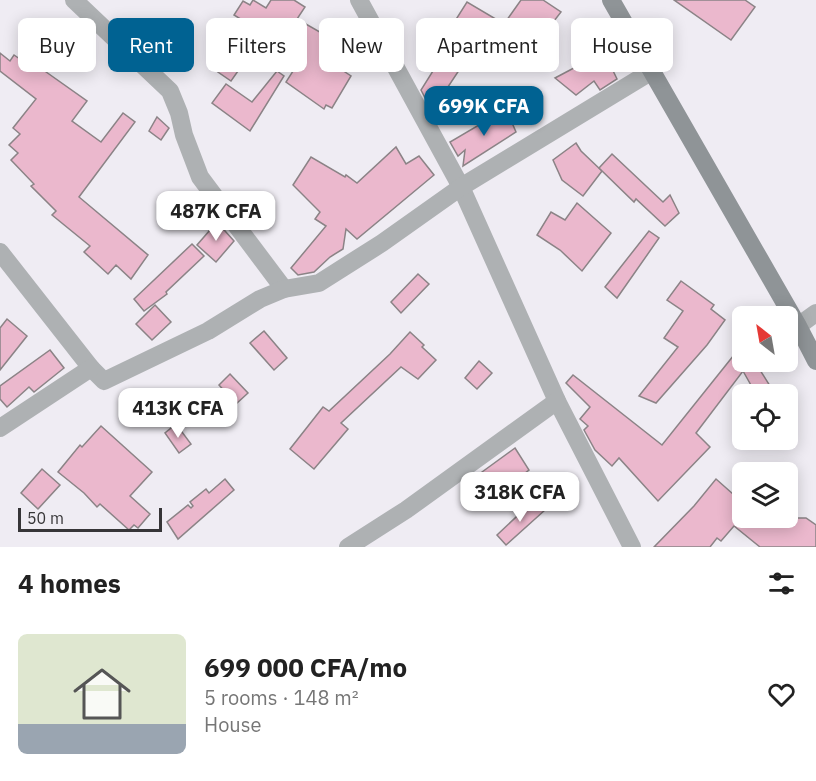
<!DOCTYPE html>
<html lang="en">
<head>
<meta charset="utf-8">
<style>
	:root { --surface:#fff; --page:#f6f6f6; --text:#222; --muted:#767676; --line:#e0e0e0; --accent:#006292 }
	body { margin:0; font-family:"IBM Plex Sans",sans-serif; background:var(--page); color:var(--text); height:100vh; display:flex; flex-direction:column; font-size:22px; white-space:nowrap }
	* { box-sizing:border-box; margin:0 }
	p { font-size:20px; color:var(--muted) }
	.icon { flex:none; width:33px; height:33px; fill:none; stroke:currentColor; stroke-width:2; stroke-linecap:round; stroke-linejoin:round }
	.map { position:relative; height:547px; overflow:hidden }
	.drawer { display:flex; flex-direction:column; background:var(--surface); flex:1 }
	.drawer>* { flex:none }
	.top-card { position:absolute; left:18px; top:18px; width:780px; height:54px; display:flex; gap:12px }
	.needle { width:39px; rotate:329deg }
	.fabs { position:absolute; left:732px; top:306px; display:grid; gap:12px }
	.fabs a { display:grid; place-items:center; width:66px; height:66px; border-radius:9px; background:var(--surface); box-shadow:0 3px 15px #0003; font-size:30px }
	.scale { position:absolute; left:18px; bottom:15px; width:144px; box-sizing:border-box; padding-left:6px; border:3px solid #363537; border-top:0; font-size:16px; line-height:21px; white-space:nowrap; color:#363537; -webkit-text-stroke:4px #efecf3; paint-order:stroke }
	.price { position:absolute; translate:-50% -51px; padding:0 14px; border-radius:12px; background:#fff; color:#222; font-size:20px; line-height:39px; filter:drop-shadow(0 2px 3px #0008) }
	.price::after { content:''; position:absolute; left:50%; top:36px; width:18px; height:14px; margin-left:-9px; background:inherit; clip-path:polygon(0 0,100% 0,50% 100%) }
	.price.current { background:var(--accent); color:#fff }
	ul { padding:0; list-style:none }
	li { display:flex; align-items:center; gap:18px; height:150px; padding:0 18px }
	li+li { border-top:2px solid var(--line) }
	li span { display:grid; place-items:center; flex:none; width:168px; height:120px; border-radius:9px; color:#555 }
	li>.icon { margin-inline-start:auto }
	span .icon { width:72px; height:72px; fill:#fffc; stroke-width:1 }
	li b { font-size:26px }
	h2 { display:flex; justify-content:space-between; align-items:center; height:72px; padding:0 18px; font-size:26px }
	.tag { padding:0 21px; border-radius:9px; background:var(--surface); box-shadow:0 3px 15px #0003; font-size:21px; line-height:54px }
	.tag.current { background:var(--accent); color:#fff }
	.map>svg:first-child { display:block }
	.building { fill:#ebb8cd; stroke:#8b8386; stroke-width:1.5 }
	.lines { fill:none; stroke-linecap:round; stroke-linejoin:round }
	.street { stroke:#aeb1b3; stroke-width:18 }
	.secondary { stroke:#8f9497; stroke-width:18 }
</style>
</head>
<body>
<div class="map">
<svg width="816" height="547" viewBox="0 0 816 547">
	<rect width="100%" height="100%" fill="#efecf3"/>
	<g class="building">
		<path d="M253 0 266 8 271 0H294L305 7 297 19 332 39 328 44 347 57 336 66 351 76 332 108 326 105 324 109 286 82 302 57 234 15 243 1 250 5Z"/>
		<path d="M521 0H543L561 12 524 60 485 31 432 111 421 90 443 55 436 51 467 2 504 24Z"/>
		<path d="M674 0H745L755 7 731 40Z"/>
		<path d="M239 43 250 54 231 81 218 72Z"/>
		<path d="M604 52 617 79 600 90 594 81 576 95 555 78Z"/>
		<path d="M0 53 10 61 14 55 30 66 32 62 87 101 72 121 101 142 123 113 135 122 79 197 148 255 131 279 116 265 108 274 84 252 90 246 52 215 56 211 31 186 34 184 11 160 18 153 9 145 20 134 13 128 36 99 0 71Z"/>
		<path d="M277 71 284 76 250 131 212 103 226 84 252 102Z"/>
		<path d="M506 109 516 132 463 166 465 150 458 156 450 142Z"/>
		<path d="M157 117 169 128 161 140 149 131Z"/>
		<path d="M576 143 581 151 602 171 583 196 562 180 553 160Z"/>
		<path d="M396 147 406 164 419 156 434 175 357 239 346 229 343 249 330 257 314 272 298 275 291 268 326 226 315 219 320 212 293 185 311 157 345 177 346 175 357 183Z"/>
		<path d="M612 154 663 202 670 195 679 213 665 226 636 199 634 202 599 168Z"/>
		<path d="M577 203 611 233 582 271 560 250 537 235 551 212 565 220Z"/>
		<path d="M217 222 234 241 216 262 197 245Z"/>
		<path d="M649 231 659 238 617 298 605 287Z"/>
		<path d="M192 244 204 256 166 292 167 294 144 311 134 299Z"/>
		<path d="M418 274 429 284 401 313 391 302Z"/>
		<path d="M681 281 714 305 711 309 725 320 707 345 656 403 639 396 678 347 664 338 683 311 667 300Z"/>
		<path d="M155 305 171 322 152 340 136 324Z"/>
		<path d="M7 319 27 336 0 370V328Z"/>
		<path d="M264 331 287 358 274 370 250 343Z"/>
		<path d="M410 332 424 345 422 347 436 360 418 379 401 367 341 423 348 429 314 469 290 449 323 407 329 411 390 354Z"/>
		<path d="M742 345V362H755L775 394H756L743 371 696 433 710 447 658 501 619 458 612 466 595 450 584 430 588 426 580 419 590 407 566 383 573 375 662 445Z"/>
		<path d="M50 350 64 368 34 392 29 387 7 407 0 399V386Z"/>
		<path d="M479 361 492 373 477 389 465 378Z"/>
		<path d="M230 374 248 393 236 404 219 385Z"/>
		<path d="M176 424 191 444 179 453 165 433Z"/>
		<path d="M101 426 152 472 130 496 150 514 138 528 134 525 129 530 100 504 97 507 84 493 58 472 80 445 82 447Z"/>
		<path d="M515 448 529 470 490 500 471 480Z"/>
		<path d="M42 469 60 485 38 509 21 493Z"/>
		<path d="M225 479 234 490 178 539 167 522 188 505 191 508 193 506 190 502 206 489 209 493Z"/>
		<path d="M716 479 742 502V518H806L816 525V547H760L734 526 721 541 717 538 710 547H654L694 506Z"/>
		<path d="M531 503 545 510 506 545 497 535Z"/>
	</g>
	<g class="lines">
		<g class="street">
			<path d="M74 0 170 91 179 113 184 135 200 177 284 289"/>
			<path d="M359 0 461 187 557 401 632 547"/>
			<path d="M0 252 91 368 104 381 208 331 260 299 284 289 319 283 382 243 461 187 652 71"/>
			<path d="M798 326 816 313"/>
			<path d="M0 428 91 368"/>
			<path d="M348 547 406 510 557 401"/>
		</g>
		<path class="secondary" d="M611 0 798 326 816 361"/>
	</g>
</svg>
<div class="fabs">
<a><svg class="needle" viewBox="-14 -14 28 28"><path d="M0-13l5 13h-10z" fill="#e53935"/><path d="M0 13l5-13h-10z" fill="#767676"/></svg></a>
<a><svg class="icon" aria-label="locate" viewBox="0 0 24 24"><circle cx="12" cy="12" r="6"/><path d="M12 2v4M12 18v4M2 12h4M18 12h4"/></svg></a>
<a><svg class="icon" aria-label="layers" viewBox="0 0 24 24"><path d="M12 4l9 5-9 5-9-5zM3 14l9 5 9-5"/></svg></a>
</div>
<div class="scale">50 m</div>
<b class="price current" style="left:484px;top:137px">699K CFA</b>
<b class="price" style="left:216px;top:242px">487K CFA</b>
<b class="price" style="left:178px;top:439px">413K CFA</b>
<b class="price" style="left:520px;top:523px">318K CFA</b>
<div class="top-card">
<a class="tag">Buy</a>
<a class="tag current">Rent</a>
<a class="tag">Filters</a>
<a class="tag">New</a>
<a class="tag">Apartment</a>
<a class="tag">House</a>
</div>
</div>
<section class="drawer">
<h2>4 homes<svg class="icon" aria-label="filters" viewBox="0 0 24 24"><path d="M4 7h16M4 17h16"/><circle cx="9" cy="7" r="2"/><circle cx="15" cy="17" r="2"/></svg></h2>
<ul>
<li><span style="background:linear-gradient(#dfe7d0 75%,#9aa5b1 0)"><svg class="icon" aria-label="home" viewBox="0 0 24 24"><path d="M3 11l9-7 9 7M6 9v11h12V9"/></svg></span><div><b>699 000 CFA/mo</b><p>5 rooms · 148 m²</p><p>House</p></div><svg class="icon" aria-label="heart" viewBox="0 0 24 24"><path d="M12 20l-8-8c-3-5 5-10 8-4 3-6 11-1 8 4z"/></svg></li>
</ul>
</section>
</body>
</html>
